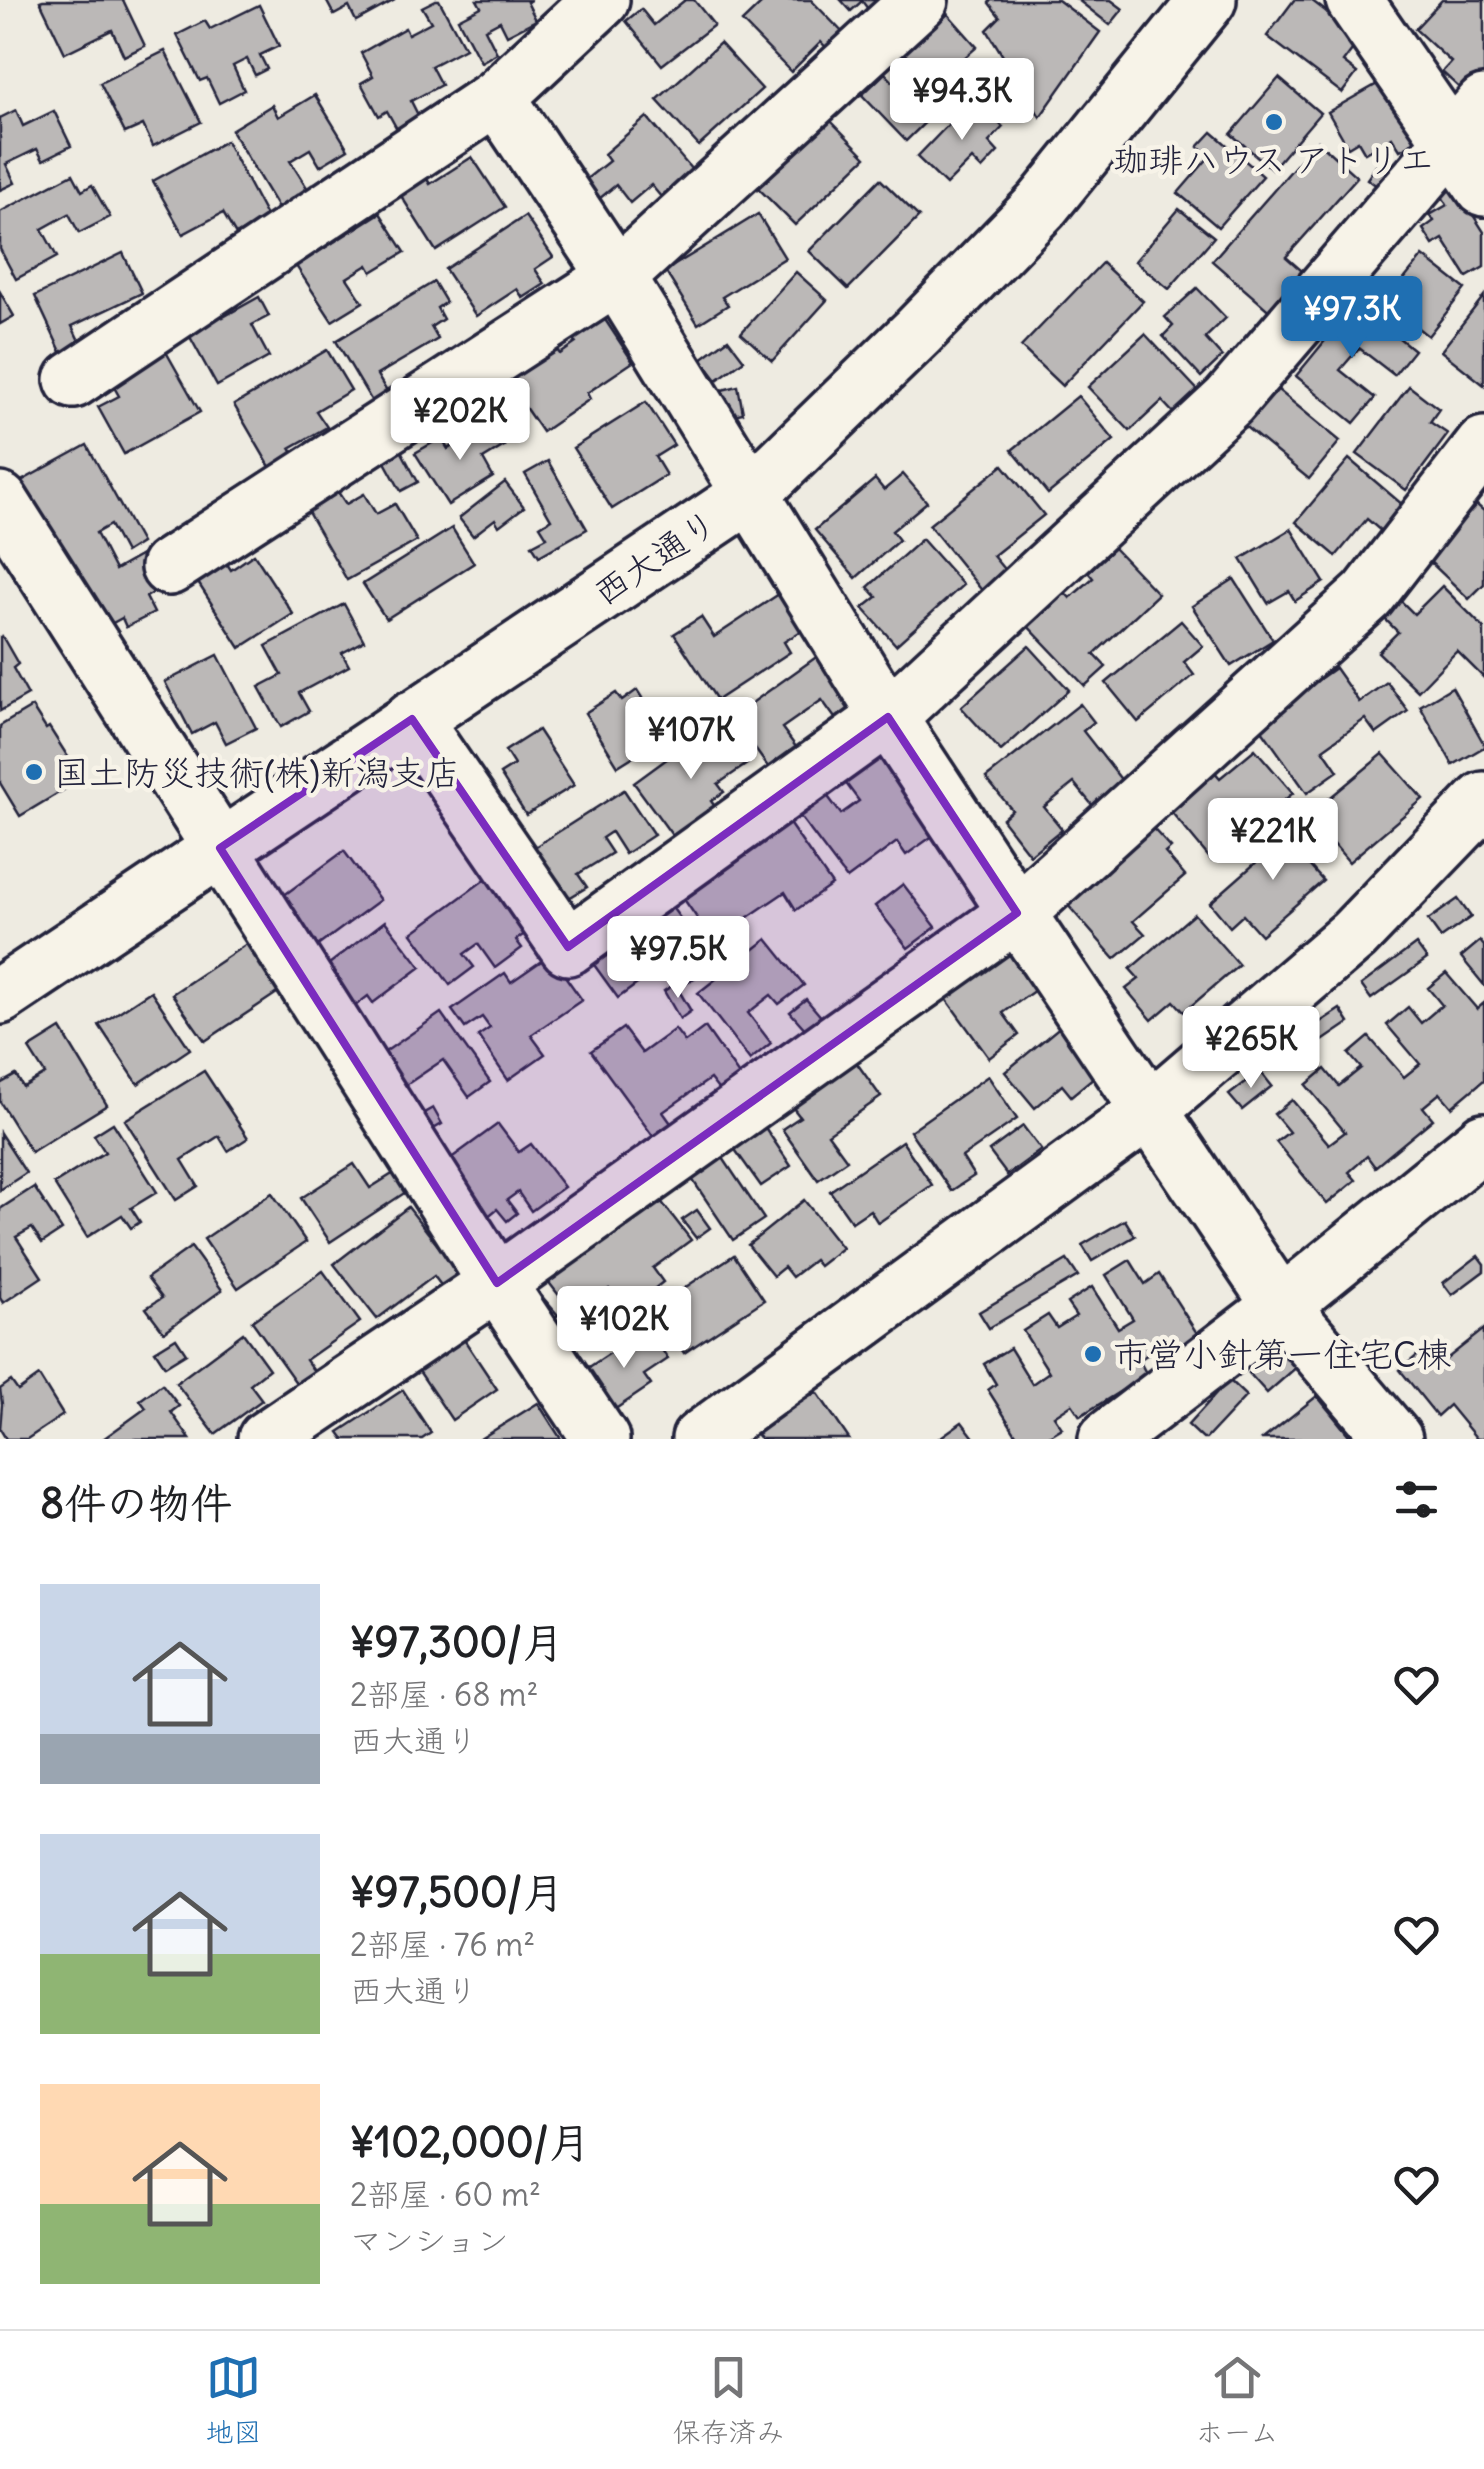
<!DOCTYPE html>
<html lang="ja">
<head>
<meta charset="utf-8">
<style>
	:root { --surface:#fff; --page:#f6f6f6; --text:#202124; --muted:#757577; --line:#e0e0e0; --accent:#1f6fb2 }
	body { margin:0; font-family:Delius,"Klee One",sans-serif; background:var(--page); color:var(--text); height:100vh; display:flex; flex-direction:column; font-size:38px; white-space:nowrap }
	* { box-sizing:border-box; margin:0 }
	p { font-size:32px; color:var(--muted) }
	.icon { flex:none; width:55px; height:55px; fill:none; stroke:currentColor; stroke-width:2; stroke-linecap:round; stroke-linejoin:round }
	.map { position:relative; height:1439px; overflow:hidden }
	.side { display:flex; flex-direction:column; background:var(--surface); flex:1 }
	.side>* { flex:none }
	.price { position:absolute; translate:-50% -85px; padding:0 22px; border-radius:10px; background:#fff; color:#222; font-size:32px; line-height:65px; filter:drop-shadow(0 2px 5px #0008) }
	.price::after { content:''; position:absolute; left:50%; top:60px; width:30px; height:22px; margin-left:-15px; background:inherit; clip-path:polygon(0 0,100% 0,50% 100%) }
	.price.current { background:var(--accent); color:#fff }
	ul { padding:0; list-style:none }
	li { display:flex; align-items:center; gap:30px; height:250px; padding:0 40px }
	li span { display:grid; place-items:center; flex:none; width:280px; height:200px; border-radius:0px; color:#555 }
	li>.icon { margin-inline-start:auto }
	span .icon { width:120px; height:120px; fill:#fffc; stroke-width:1 }
	li b { font-size:42px }
	h2 { display:flex; justify-content:space-between; align-items:center; height:120px; padding:0 40px; font-size:42px }
	.tab-bar { display:flex; justify-content:space-around; align-items:center; height:140px; border-top:2px solid var(--line); background:var(--surface); font-size:28px; color:var(--muted) }
	.tab-bar a { display:grid; justify-items:center; gap:5px }
	.tab-bar .current { color:var(--accent) }
	.map>svg:first-child { display:block }
	.building { fill:#bbb8b7; stroke:#22223b; stroke-width:2.5 }
	.lines { fill:none; stroke-linecap:round; stroke-linejoin:round }
	.minor-casing { stroke:#22223b; stroke-width:62 }
	.tertiary-casing { stroke:#22223b; stroke-width:62 }
	.minor { stroke:#f7f3e8; stroke-width:55 }
	.tertiary { stroke:#f7f3e8; stroke-width:55 }
	.marked { fill:#7b2cbf; fill-opacity:0.2; stroke:#7b2cbf; stroke-width:8; stroke-linejoin:round }
	.poi-dot { fill:#1f6fb2; stroke:#f7f3e8; stroke-width:4 }
	.labels { text-anchor:middle; dominant-baseline:central; stroke-width:9; stroke-linejoin:round; paint-order:stroke }
	.poi-label { font-size:35px; fill:#22223b; stroke:#f7f3e8; text-anchor:start }
	.street-label { font-size:35px; fill:#22223b; stroke:#f7f3e8 }
</style>
</head>
<body>
<div class="map">
<svg width="1484" height="1439" viewBox="0 0 1484 1439">
	<rect width="100%" height="100%" fill="#eeebe1"/>
	<filter id="ink" filterUnits="userSpaceOnUse"><feTurbulence type="fractalNoise" baseFrequency=".01" numOctaves="2"/><feDisplacementMap in="SourceGraphic" scale="20" xChannelSelector="R" yChannelSelector="G"/><feConvolveMatrix kernelMatrix="1 2 1 2 8 2 1 2 1" color-interpolation-filters="sRGB"/></filter>
	<g filter="url(#ink)">
		<g class="building">
			<path d="M43 0H123L145 46 124 56 112 30 65 53 40 1Z"/>
			<path d="M326 0H395L356 21 349 7 334 15Z"/>
			<path d="M436 0H439L465 48 431 66 441 85 411 101 419 117 397 129 387 111 379 116 361 83 373 76 361 53 405 28 408 34 431 22 422 7Z"/>
			<path d="M477 0H531L527 2 536 20 507 35 500 21 485 29 497 53 481 62 458 19 481 7Z"/>
			<path d="M685 0H694L714 25 662 65 626 21 641 9 654 25Z"/>
			<path d="M765 0H811L847 37 831 53 821 42 791 72 742 22Z"/>
			<path d="M841 0H887L871 13 862 1 851 11Z"/>
			<path d="M991 0H1058L1100 32 1040 117 987 30 1000 17 989 3Z"/>
			<path d="M1078 0H1111L1123 9 1110 25Z"/>
			<path d="M1294 0H1311L1361 38 1343 62 1357 73 1342 93 1267 36Z"/>
			<path d="M1442 0H1484V77L1467 95 1442 72 1451 62 1415 29Z"/>
			<path d="M259 5 279 46 260 55 267 69 255 75 247 59 233 66 244 90 219 103 207 78 200 81 177 35 205 21 210 29Z"/>
			<path d="M948 14 977 47 933 85 904 52Z"/>
			<path d="M720 43 762 89 699 146 657 100Z"/>
			<path d="M165 51 201 122 153 146 143 125 125 133 100 83Z"/>
			<path d="M996 70 1008 89 998 96 986 77Z"/>
			<path d="M885 73 898 87 910 77 940 108 906 141 862 95Z"/>
			<path d="M1279 78 1320 113 1272 169 1231 134Z"/>
			<path d="M1388 78 1422 138 1400 150 1392 137 1365 153 1358 141 1348 147 1328 112Z"/>
			<path d="M315 95 348 149 320 166 310 149 290 161 308 189 278 208 231 130 272 105 278 117Z"/>
			<path d="M974 98 1003 127 989 142 998 152 982 169 972 159 946 185 917 157Z"/>
			<path d="M16 110 23 126 54 111 71 146 43 160 37 149 6 164 15 183 0 190V118Z"/>
			<path d="M647 117 698 177 667 204 651 185 630 203 616 185 599 199 584 181 609 161 604 154Z"/>
			<path d="M827 117 866 157 795 225 755 185Z"/>
			<path d="M1212 132 1263 176 1218 227 1178 193 1209 157 1198 147Z"/>
			<path d="M226 141 267 218 236 235 223 213 183 234 153 181Z"/>
			<path d="M1317 141 1357 177 1286 257 1309 277 1274 315 1212 261Z"/>
			<path d="M1383 156 1406 172 1390 195 1367 179Z"/>
			<path d="M472 157 505 207 436 251 398 191 424 174 430 184Z"/>
			<path d="M73 174 82 191 92 185 110 217 79 233 69 214 42 229 57 257 16 279 0 249V212Z"/>
			<path d="M880 179 919 217 848 289 809 251Z"/>
			<path d="M1454 185 1484 232V267L1467 277 1443 239 1433 245 1423 229 1434 221 1430 215 1447 205 1440 193Z"/>
			<path d="M1179 209 1214 237 1169 289 1135 261Z"/>
			<path d="M380 213 405 252 372 272 368 265 347 278 363 302 332 321 296 266Z"/>
			<path d="M758 214 785 258 722 297 728 305 698 324 665 271Z"/>
			<path d="M525 216 553 257 535 269 545 284 523 298 517 289 476 316 445 269Z"/>
			<path d="M123 253 142 293 72 326 82 347 63 356 35 296Z"/>
			<path d="M1423 256 1465 289 1428 336 1395 310 1411 291 1401 283Z"/>
			<path d="M1102 263 1143 301 1062 386 1021 347Z"/>
			<path d="M796 272 827 300 772 361 741 333Z"/>
			<path d="M434 282 446 302 437 308 443 319 431 327 438 339 377 375 389 395 374 405 336 341Z"/>
			<path d="M1197 288 1226 318 1205 338 1222 357 1201 377 1163 336 1173 326 1165 317Z"/>
			<path d="M0 292 14 316 0 324Z"/>
			<path d="M1484 296V385L1441 351Z"/>
			<path d="M259 297 269 316 252 325 269 357 217 386 183 324 216 306 223 317Z"/>
			<path d="M1356 303 1414 350 1394 375 1359 348 1340 370 1375 398 1354 423 1296 376Z"/>
			<path d="M596 306 633 362 587 393 590 399 542 432 505 378 554 346 560 354 576 343 565 327Z"/>
			<path d="M1145 334 1205 398 1180 420 1162 401 1130 431 1088 387Z"/>
			<path d="M728 339 744 360 717 380 701 359Z"/>
			<path d="M165 350 200 412 124 454 98 407 119 396 110 380Z"/>
			<path d="M327 350 351 390 316 411 327 427 290 448 296 458 273 472 234 405Z"/>
			<path d="M1272 385 1340 441 1309 479 1241 423Z"/>
			<path d="M738 386 743 413 727 416 722 390Z"/>
			<path d="M1409 386 1439 409 1430 422 1448 434 1406 490 1357 454Z"/>
			<path d="M1078 396 1114 440 1048 494 1012 450Z"/>
			<path d="M646 402 674 445 655 457 666 475 612 509 573 448Z"/>
			<path d="M490 423 504 446 483 459 493 477 448 505 415 453 441 438 448 449Z"/>
			<path d="M397 443 418 482 401 491 380 453Z"/>
			<path d="M87 445 141 543 125 553 110 525 96 533 115 570 147 552 166 586 146 597 154 613 126 627 122 618 85 638 5 490Z"/>
			<path d="M1349 459 1404 506 1382 532 1367 519 1336 556 1296 522Z"/>
			<path d="M548 461 587 529 539 556 532 545 547 537 540 526 551 519 525 474Z"/>
			<path d="M1003 465 1044 515 993 556 1008 574 984 593 929 525Z"/>
			<path d="M903 474 927 502 892 531 899 540 856 578 815 530 875 479 884 490Z"/>
			<path d="M505 482 524 507 499 526 495 519 473 536 459 518Z"/>
			<path d="M336 489 346 504 364 494 376 514 395 504 417 541 347 580 305 507Z"/>
			<path d="M1477 505 1484 511V584L1469 599 1426 558Z"/>
			<path d="M452 528 474 563 386 619 363 584Z"/>
			<path d="M1291 529 1324 582 1295 601 1289 591 1268 603 1241 559Z"/>
			<path d="M922 539 963 585 896 645 863 608 877 597 868 587Z"/>
			<path d="M1114 548 1158 594 1094 654 1106 667 1085 686 1024 622 1061 588 1070 598 1093 578 1088 572Z"/>
			<path d="M254 554 293 614 240 648 195 578 224 559 231 570Z"/>
			<path d="M1234 579 1273 640 1231 666 1192 606Z"/>
			<path d="M1442 586 1484 628V678L1457 651 1418 691 1378 652 1398 632 1378 612 1395 595 1414 614Z"/>
			<path d="M785 590 809 626 784 642 790 652 717 700 674 634 701 617 714 637Z"/>
			<path d="M344 604 364 641 342 653 349 666 299 693 309 711 281 727 259 687 282 675 266 646Z"/>
			<path d="M1181 621 1203 646 1184 662 1194 675 1138 722 1106 683Z"/>
			<path d="M2 636 18 664 13 668 28 695 0 711V637Z"/>
			<path d="M1029 646 1069 690 1001 751 961 707Z"/>
			<path d="M822 653 859 704 837 721 822 700 782 728 799 751 771 771 732 717Z"/>
			<path d="M218 655 256 728 226 743 215 722 192 734 165 682Z"/>
			<path d="M1335 668 1359 702 1387 682 1408 711 1376 734 1365 719 1323 749 1338 771 1307 793 1257 723Z"/>
			<path d="M1452 687 1484 744V747L1453 765 1420 706Z"/>
			<path d="M637 690 651 712 659 707 674 731 618 766 585 713 616 693 622 701Z"/>
			<path d="M1080 704 1094 722 1083 731 1123 782 1093 806 1074 783 1044 807 1062 829 1030 855 1002 819 1012 810 986 778Z"/>
			<path d="M32 707 46 729 49 727 68 757 62 761 75 783 20 816 0 783V726Z"/>
			<path d="M716 723 747 764 718 784 724 792 711 801 719 812 677 842 634 783Z"/>
			<path d="M538 730 574 785 526 815 500 774 514 765 505 751Z"/>
			<path d="M881 749 941 830 906 855 897 842 847 879 795 810 823 790 841 814 859 801 842 778Z"/>
			<path d="M1255 749 1293 793 1212 861 1168 808 1213 770 1220 778Z"/>
			<path d="M1383 754 1423 799 1349 862 1309 815Z"/>
			<path d="M624 790 654 835 625 854 611 832 602 838 612 853 578 874 587 887 567 899 533 848Z"/>
			<path d="M786 819 832 885 796 910 785 892 729 930 741 946 724 957 679 892Z"/>
			<path d="M1147 822 1171 848 1165 853 1185 876 1133 921 1145 934 1115 959 1061 897Z"/>
			<path d="M1300 824 1324 851 1309 865 1323 881 1261 935 1243 915 1230 927 1210 903Z"/>
			<path d="M344 851 380 900 308 953 272 904Z"/>
			<path d="M495 872 529 931 516 940 522 948 495 968 478 944 464 954 474 967 450 985 412 933Z"/>
			<path d="M903 884 936 927 908 948 875 906Z"/>
			<path d="M1458 899 1471 917 1441 938 1428 920Z"/>
			<path d="M671 906 714 964 687 983 670 960 618 998 592 962Z"/>
			<path d="M1194 914 1239 965 1184 1012 1174 1001 1152 1020 1126 989 1139 979 1130 969Z"/>
			<path d="M385 921 421 967 373 1003 368 996 346 1013 316 974Z"/>
			<path d="M1012 936 1045 983 1003 1013 1019 1035 989 1058 939 989Z"/>
			<path d="M767 939 804 985 779 1004 771 995 748 1013 771 1043 750 1060 698 993Z"/>
			<path d="M1480 941 1484 946V985L1461 957Z"/>
			<path d="M248 943 280 991 205 1041 172 994Z"/>
			<path d="M1416 944 1427 959 1371 999 1361 985Z"/>
			<path d="M550 955 582 1000 531 1035 545 1054 508 1080 478 1036 490 1028 482 1017 465 1028 452 1010 505 973 511 982Z"/>
			<path d="M1446 973 1477 1009 1484 1003V1080L1452 1107 1440 1093 1423 1107 1433 1119 1375 1167 1367 1156 1349 1172 1356 1180 1327 1204 1276 1142 1289 1132 1274 1114 1292 1100 1329 1144 1345 1132 1306 1085 1325 1069 1339 1086 1361 1068 1349 1054 1369 1037 1404 1077 1420 1064 1387 1025 1408 1007 1421 1023 1442 1005 1428 988Z"/>
			<path d="M675 984 691 1011 680 1019 664 991Z"/>
			<path d="M151 991 190 1049 138 1084 99 1025Z"/>
			<path d="M806 999 823 1019 807 1031 790 1012Z"/>
			<path d="M1340 1009 1349 1023 1290 1063 1281 1048Z"/>
			<path d="M441 1013 490 1082 469 1097 443 1060 394 1093 372 1061Z"/>
			<path d="M1062 1025 1100 1072 1071 1096 1062 1085 1035 1108 1005 1072Z"/>
			<path d="M705 1027 741 1078 721 1093 710 1079 663 1112 673 1126 655 1139 591 1051 623 1028 642 1053 675 1029 685 1042Z"/>
			<path d="M61 1029 107 1105 31 1152 0 1102V1084L16 1075 23 1087 45 1074 29 1049Z"/>
			<path d="M851 1055 881 1097 828 1134 847 1160 818 1180 782 1129 800 1117 787 1100Z"/>
			<path d="M204 1071 248 1138 228 1151 219 1136 182 1160 198 1186 176 1200 125 1120Z"/>
			<path d="M1260 1071 1272 1086 1242 1110 1229 1095Z"/>
			<path d="M988 1076 1017 1119 962 1157 974 1176 951 1191 910 1131Z"/>
			<path d="M433 1108 442 1124 423 1135 413 1119Z"/>
			<path d="M113 1123 157 1192 131 1208 140 1222 131 1228 122 1215 87 1237 54 1184 105 1152 94 1135Z"/>
			<path d="M762 1123 791 1166 761 1186 731 1144Z"/>
			<path d="M498 1124 519 1152 531 1144 564 1187 531 1211 518 1192 507 1200 517 1213 507 1221 497 1209 481 1222 439 1167Z"/>
			<path d="M1023 1126 1041 1150 1007 1175 989 1151Z"/>
			<path d="M0 1133 26 1173 0 1190Z"/>
			<path d="M902 1141 932 1185 878 1223 870 1210 852 1222 830 1191Z"/>
			<path d="M719 1152 764 1219 733 1240 688 1173Z"/>
			<path d="M354 1164 370 1188 394 1173 406 1192 330 1242 301 1198Z"/>
			<path d="M34 1187 62 1230 42 1243 32 1228 16 1237 42 1277 3 1303 0 1298V1209Z"/>
			<path d="M272 1193 306 1242 238 1288 204 1239Z"/>
			<path d="M657 1196 691 1240 653 1268 663 1282 626 1311 609 1289 575 1316 547 1280Z"/>
			<path d="M804 1200 842 1248 819 1266 814 1260 792 1277 784 1267 773 1276 748 1245Z"/>
			<path d="M408 1207 464 1279 446 1292 434 1276 377 1319 334 1264Z"/>
			<path d="M697 1210 710 1228 696 1238 682 1220Z"/>
			<path d="M1125 1220 1135 1236 1092 1261 1082 1245Z"/>
			<path d="M191 1247 222 1290 164 1332 146 1308 162 1298 147 1278Z"/>
			<path d="M734 1255 764 1300 684 1353 654 1308Z"/>
			<path d="M1478 1256 1484 1264V1271L1452 1295 1443 1283Z"/>
			<path d="M1067 1260 1078 1276 989 1328 979 1312Z"/>
			<path d="M1130 1260 1145 1284 1159 1274 1202 1341 1170 1360 1161 1346 1139 1360 1147 1375 1080 1416 1072 1404 1054 1416 1062 1428 1044 1439H1019L988 1390 996 1384 984 1364 1010 1348 1032 1384 1049 1372 1023 1331 1048 1315 1057 1328 1076 1316 1067 1303 1092 1287 1118 1328 1133 1319 1106 1275Z"/>
			<path d="M323 1271 360 1322 306 1360 321 1381 304 1394 252 1321Z"/>
			<path d="M533 1286 558 1315 547 1324Z"/>
			<path d="M648 1328 668 1359 644 1375 651 1385 608 1414 580 1373Z"/>
			<path d="M1484 1329V1439H1477L1449 1405 1437 1416 1400 1370 1426 1348 1439 1365Z"/>
			<path d="M459 1332 497 1389 452 1420 419 1371 445 1353 439 1344Z"/>
			<path d="M243 1333 269 1369 250 1384 262 1400 215 1434 176 1383Z"/>
			<path d="M176 1338 186 1353 165 1366 155 1351Z"/>
			<path d="M1283 1344 1300 1364 1267 1393 1249 1373Z"/>
			<path d="M39 1376 63 1415 27 1439H6L0 1429 2 1404 0 1389 11 1381 18 1391Z"/>
			<path d="M1229 1380 1246 1396 1206 1439H1203L1188 1425Z"/>
			<path d="M162 1384 179 1406 171 1412 190 1439H103L146 1408 140 1400Z"/>
			<path d="M403 1390 431 1433 422 1439H344L339 1432Z"/>
			<path d="M817 1392 849 1439H760L755 1432Z"/>
			<path d="M1317 1396 1352 1439H1263Z"/>
			<path d="M538 1403 561 1439H480Z"/>
			<path d="M962 1422 975 1439H938Z"/>
		</g>
		<g class="lines">
			<defs>
				<g id="minor">
					<path d="M1354 0 1484 188"/>
					<path d="M497 97 617 277 888 717 1017 913 1281 1306 1394 1439"/>
					<path d="M73 380 497 97 601 0"/>
					<path d="M0 501 497 1283 601 1439"/>
					<path d="M169 567 617 277 920 0"/>
					<path d="M412 719 568 947 888 717 1229 401 1484 104"/>
					<path d="M266 1439 497 1283 1017 913 1368 595 1484 445"/>
					<path d="M700 1439 1149 1111 1354 935 1484 800"/>
					<path d="M1107 1439 1281 1306 1484 1141"/>
				</g>
				<path id="tertiary" d="M0 996 752 493 918 332 1042 205 1208 0"/>
			</defs>
			<use href="#minor" class="minor-casing"/>
			<use href="#tertiary" class="tertiary-casing"/>
			<use href="#minor" class="minor"/>
			<use href="#tertiary" class="tertiary"/>
		</g>
	</g>
	<path class="marked" d="M888 717 1017 913 497 1283 220 848 412 719 568 947Z"/>
	<g class="poi-dot">
		<circle cx="1274" cy="122" r="10"/>
		<circle cx="34" cy="772" r="10"/>
		<circle cx="1093" cy="1354" r="10"/>
	</g>
	<g class="labels">
		<g class="poi-label">
			<text x="1274" y="159" text-anchor="middle">珈琲ハウス アトリエ</text>
			<text x="54" y="772">国土防災技術(株)新潟支店</text>
			<text x="1113" y="1354">市営小針第一住宅C棟</text>
		</g>
		<g class="street-label">
			<text transform="translate(655 557) rotate(-34)">西大通り</text>
		</g>
	</g>
</svg>
<b class="price" style="left:962px;top:143px">¥94.3K</b>
<b class="price current" style="left:1352px;top:361px">¥97.3K</b>
<b class="price" style="left:460px;top:463px">¥202K</b>
<b class="price" style="left:691px;top:782px">¥107K</b>
<b class="price" style="left:1273px;top:883px">¥221K</b>
<b class="price" style="left:678px;top:1001px">¥97.5K</b>
<b class="price" style="left:1251px;top:1091px">¥265K</b>
<b class="price" style="left:624px;top:1371px">¥102K</b>
</div>
<section class="side">
<h2>8件の物件<svg class="icon" aria-label="filters" viewBox="0 0 24 24"><path d="M4 7h16M4 17h16"/><circle cx="9" cy="7" r="2"/><circle cx="15" cy="17" r="2"/></svg></h2>
<ul>
<li><span style="background:linear-gradient(#c9d6e8 75%,#9aa5b1 0)"><svg class="icon" aria-label="home" viewBox="0 0 24 24"><path d="M3 11l9-7 9 7M6 9v11h12V9"/></svg></span><div><b>¥97,300/月</b><p>2部屋 · 68 m²</p><p>西大通り</p></div><svg class="icon" aria-label="heart" viewBox="0 0 24 24"><path d="M12 20l-8-8c-3-5 5-10 8-4 3-6 11-1 8 4z"/></svg></li>
<li><span style="background:linear-gradient(#c9d6e8 60%,#8fb573 0)"><svg class="icon" aria-label="home" viewBox="0 0 24 24"><path d="M3 11l9-7 9 7M6 9v11h12V9"/></svg></span><div><b>¥97,500/月</b><p>2部屋 · 76 m²</p><p>西大通り</p></div><svg class="icon" aria-label="heart" viewBox="0 0 24 24"><path d="M12 20l-8-8c-3-5 5-10 8-4 3-6 11-1 8 4z"/></svg></li>
<li><span style="background:linear-gradient(#ffd9b3 60%,#8fb573 0)"><svg class="icon" aria-label="home" viewBox="0 0 24 24"><path d="M3 11l9-7 9 7M6 9v11h12V9"/></svg></span><div><b>¥102,000/月</b><p>2部屋 · 60 m²</p><p>マンション</p></div><svg class="icon" aria-label="heart" viewBox="0 0 24 24"><path d="M12 20l-8-8c-3-5 5-10 8-4 3-6 11-1 8 4z"/></svg></li>
</ul>
</section>
<nav class="tab-bar">
<a class="current"><svg class="icon" aria-label="map" viewBox="0 0 24 24"><path d="M3 6l6-2 6 2 6-2v14l-6 2-6-2-6 2zM9 4v14M15 6v14"/></svg>地図</a>
<a><svg class="icon" aria-label="saved" viewBox="0 0 24 24"><path d="M7 4h10v16l-5-4-5 4z"/></svg>保存済み</a>
<a><svg class="icon" aria-label="home" viewBox="0 0 24 24"><path d="M3 11l9-7 9 7M6 9v11h12V9"/></svg>ホーム</a>
</nav>
</body>
</html>
